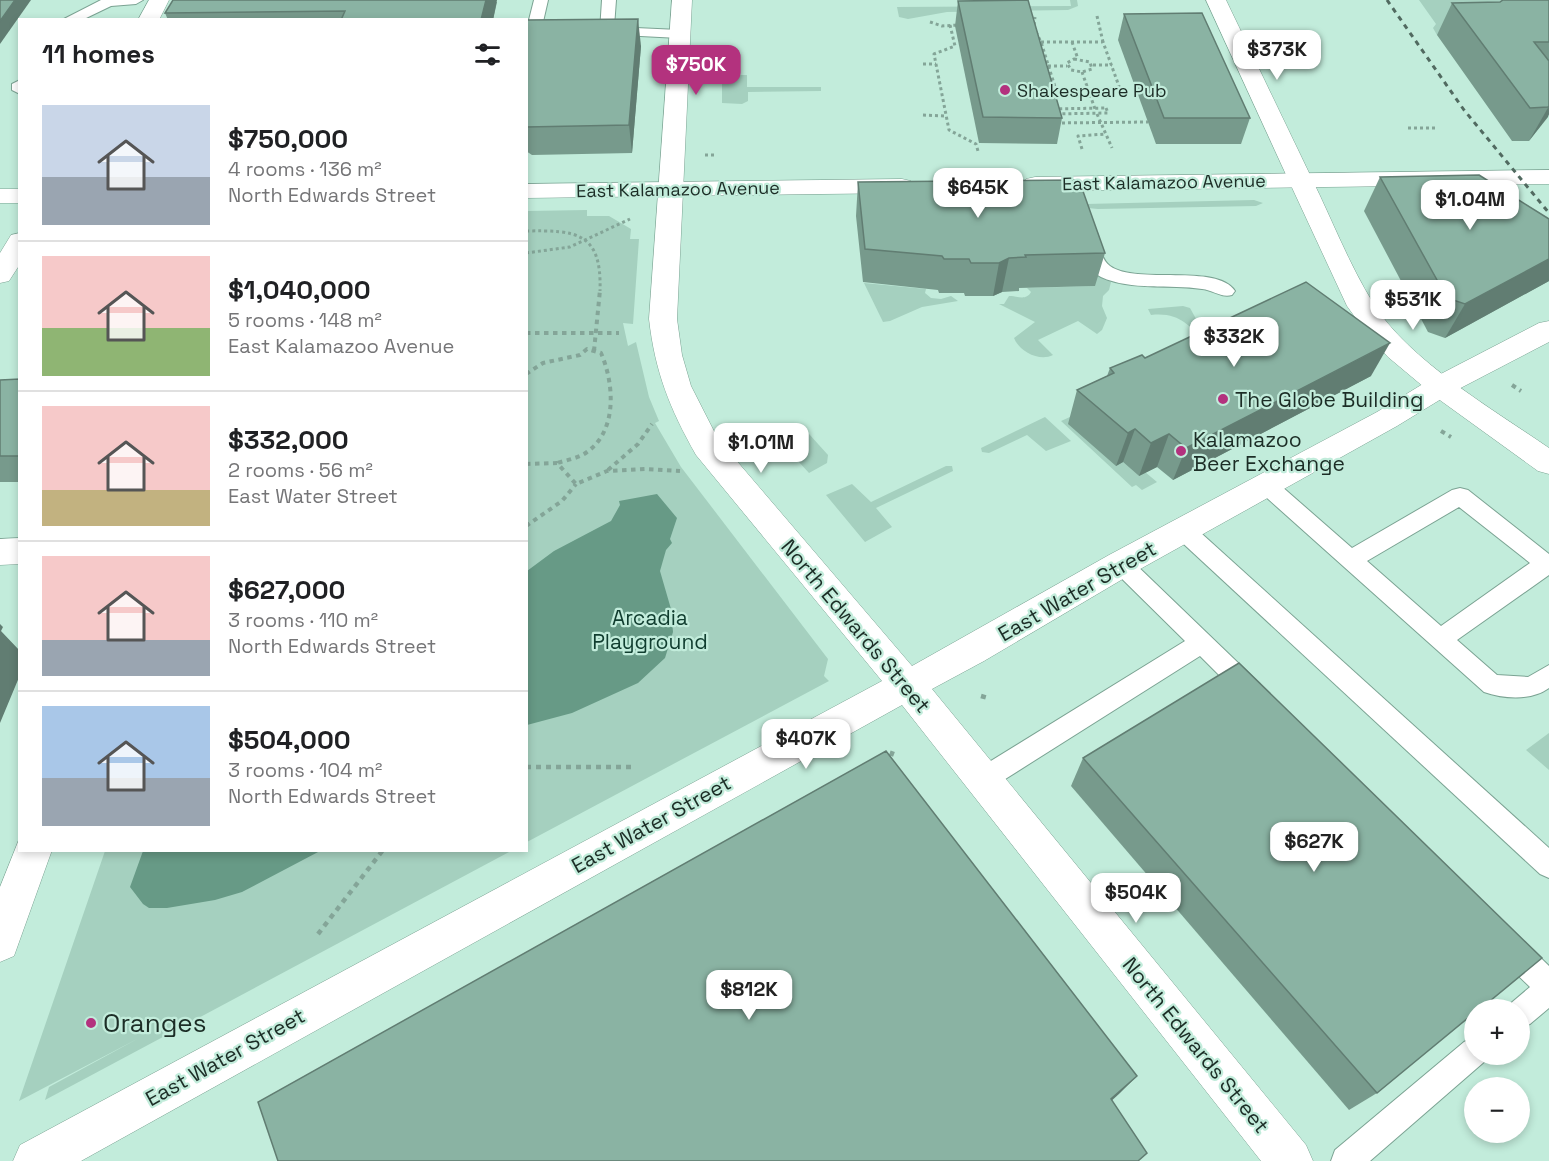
<!DOCTYPE html>
<html lang="en">
<head>
<meta charset="utf-8">
<style>
	:root { --surface:#fff; --page:#f2f2f2; --text:#202124; --muted:#757577; --line:#e0e0e0; --accent:#b3327e }
	body { margin:0; font-family:"Space Grotesk",sans-serif; background:var(--page); color:var(--text); height:100vh; display:flex; flex-direction:column; font-size:22px; white-space:nowrap }
	* { box-sizing:border-box; margin:0 }
	p { font-size:20px; color:var(--muted) }
	.icon { flex:none; width:33px; height:33px; fill:none; stroke:currentColor; stroke-width:2; stroke-linecap:round; stroke-linejoin:round }
	.map { position:relative; flex:1; overflow:hidden }
	.drawer { position:absolute; left:18px; top:18px; width:510px; height:834px; display:flex; flex-direction:column; background:var(--surface); border-radius:0px; box-shadow:0 3px 9px #0003 }
	.drawer>* { flex:none }
	.controls { position:absolute; left:1464px; top:999px; display:grid; gap:12px }
	.controls a { display:grid; place-items:center; width:66px; height:66px; border-radius:50%; background:var(--surface); box-shadow:0 3px 9px #0003; font-size:30px }
	.price { position:absolute; translate:-50% -51px; padding:0 14px; border-radius:12px; background:#fff; color:#222; font-size:20px; line-height:39px; filter:drop-shadow(0 2px 3px #0008) }
	.price::after { content:''; position:absolute; left:50%; top:36px; width:18px; height:14px; margin-left:-9px; background:inherit; clip-path:polygon(0 0,100% 0,50% 100%) }
	.price.active { background:var(--accent); color:#fff }
	ul { padding:0; list-style:none }
	li { display:flex; align-items:center; gap:18px; height:150px; padding:0 24px }
	li+li { border-top:2px solid var(--line) }
	li span { display:grid; place-items:center; flex:none; width:168px; height:120px; border-radius:0px; color:#555 }
	li>.icon { margin-inline-start:auto }
	span .icon { width:72px; height:72px; fill:#fffc; stroke-width:1 }
	li b { font-size:26px }
	h2 { display:flex; justify-content:space-between; align-items:center; height:72px; padding:0 24px; font-size:26px }
	.map>svg:first-child { display:block }
	.green { fill:#a5d0bf }
	.water { fill:#679a86 }
	.lines { fill:none; stroke-linecap:round; stroke-linejoin:round }
	.service-casing { stroke:#7ba393; stroke-width:2 }
	.minor-casing { stroke:#7ba393; stroke-width:1 }
	.tertiary-casing { stroke:#7ba393; stroke-width:1 }
	.secondary-casing { stroke:#7ba393; stroke-width:1 }
	.primary-casing { stroke:#7ba393; stroke-width:1 }
	.path-far2 { stroke:#84a598; stroke-width:3; stroke-dasharray:3 3; stroke-linecap:butt }
	.path-far1 { stroke:#84a598; stroke-width:4; stroke-dasharray:4.5 4.5; stroke-linecap:butt }
	.path { stroke:#84a598; stroke-width:4.5; stroke-dasharray:5 5; stroke-linecap:butt }
	.service { fill:#fff; fill-rule:evenodd }
	.minor { fill:#fff; fill-rule:evenodd }
	.tertiary { fill:#fff; fill-rule:evenodd }
	.secondary { fill:#fff; fill-rule:evenodd }
	.primary { fill:#fff; fill-rule:evenodd }
	.rail { stroke:#516a60; stroke-width:3; stroke-dasharray:5 5; stroke-linecap:butt }
	.wall { fill:#779a8c }
	.shaded-wall { fill:#617d72 }
	.building { fill:#8ab3a3; stroke:#617d72; stroke-width:1.5 }
	.poi-dot { fill:#b3327e; stroke:#c2ecdb; stroke-width:2 }
	.labels { text-anchor:middle; dominant-baseline:central; stroke-width:4.5; stroke-linejoin:round; paint-order:stroke }
	.far-poi-label { font-size:18px; fill:#1c2d26; stroke:#c2ecdb; text-anchor:start }
	.far-street-label { font-size:18px; fill:#1c2d26; stroke:#c2ecdb }
	.poi-label { font-size:21px; fill:#1c2d26; stroke:#c2ecdb; text-anchor:start }
	.street-label { font-size:21px; fill:#1c2d26; stroke:#c2ecdb }
	.park-label { font-size:21px; fill:#103d2f; stroke:#c2ecdb }
	.near-poi-label { font-size:26px; fill:#1c2d26; stroke:#c2ecdb; text-anchor:start }
</style>
</head>
<body>
<div class="map">
<svg width="1549" height="1161" viewBox="0 0 1549 1161">
	<rect width="100%" height="100%" fill="#c2ecdb"/>
	<g class="green">
		<path d="M1070 0H1077L1078 6 1068 10 947 12 908 19 899 17 897 7 1071 6Z"/>
		<path d="M1419 0H1549L1437 35 1433 28 1436 24Z"/>
		<path d="M722 75H747V87H821V91L748 92V101L742 104 722 103Z"/>
		<path d="M1254 200 1263 203 1256 206 1098 209 1088 208 1086 204Z"/>
		<path d="M587 210V216H609L631 229 630 239H639L633 324 623 323 628 346 636 342 649 397 659 421 655 423 681 467 828 659 824 676 829 681 527 842V211Z"/>
		<path d="M1091 270 1111 282 1109 290 1103 296 1102 306 1107 318 1102 330 1097 334 1078 321 1038 340 1053 355C1039 362 1019 351 1014 338L1035 322 999 304H1004L1009 296C1018 296 1026 301 1031 292L1027 288 1095 286Z"/>
		<path d="M864 283 926 289 925 293 931 298 941 299 951 296 958 301 922 307 890 321 883 322Z"/>
		<path d="M1183 306 1190 308 1200 326 1240 322 1207 342C1187 325 1180 312 1151 315L1148 309Z"/>
		<path d="M1101 403 1123 462 1139 476 1145 472 1157 482 1142 490 1136 485 1132 487 1061 421Z"/>
		<path d="M1045 417 1071 441 1046 451 1027 435 989 453 982 452 981 448Z"/>
		<path d="M795 423 800 424 828 455 827 463 809 473 776 437 782 428Z"/>
		<path d="M946 466H952L953 471 876 508 892 527 865 542 826 495 852 484 871 502Z"/>
		<path d="M1549 733V770L1526 750Z"/>
		<path d="M105 851H511L45 1100 49 1087 139 1038 19 1101Z"/>
	</g>
	<g class="water">
		<path d="M657 494 677 518 670 539 672 543 666 550 660 571 671 609 673 632 665 658 638 683 572 713 527 725V571L554 551 611 521 620 505 619 501Z"/>
		<path d="M143 851V850L320 851 242 892 215 900 167 908H149L143 904 130 887Z"/>
	</g>
	<g class="lines">
		<defs>
			<g id="service">
				<path d="M101 0H143L136 4 111 6 82 20H62Z"/>
				<path d="M534 0H548L540 35 533 39 528 38 526 32Z"/>
				<path d="M602 0H616L614 27 679 30 686 34 679 38 602 34 600 31Z"/>
				<path d="M20 80V94L12 90V84Z"/>
				<path d="M1089 237 1095 238C1101 247 1101 260 1110 266 1136 285 1217 263 1235 291L1232 295C1221 298 1213 290 1202 289 1169 284 1132 291 1101 277 1088 270 1085 255 1080 242L1083 238Z"/>
				<path d="M1265 476 1272 478 1352 548 1452 490 1460 488 1468 490 1549 554V575L1457 640 1497 675 1528 677 1549 665V688C1531 701 1504 699 1484 692L1258 490 1254 484 1258 478ZM1459 507 1530 563 1441 626 1367 561Z"/>
				<path d="M1183 522 1191 524 1549 848V878L1540 874 1175 536 1172 530 1175 524Z"/>
				<path d="M1121 555 1129 558 1260 684 1263 691 1260 698 1251 701 1242 698 1200 656 991 788 982 791 973 788 969 780 973 772 1185 641 1113 570 1110 564 1113 558Z"/>
				<path d="M1509 933 1519 937 1549 966V1008L1530 1024 1520 1028V1010H1507L1510 1004 1530 987 1499 957 1495 947 1499 937Z"/>
				<path d="M1474 1037V1054H1488L1484 1062 1370 1161H1331L1335 1150 1464 1042Z"/>
			</g>
			<g id="minor">
				<path d="M149 0H169L159 20H138Z"/>
				<path d="M672 0H692L677 319 682 355 691 386 718 439 912 666 1109 555 1377 412 1431 379 1539 323 1549 321V342L1451 393 1397 426 1133 573 984 661 932 689 1306 1145 1313 1161H1261L902 705 81 1161H13L20 1145 882 681 696 455C670 409 655 372 649 319Z"/>
				<path d="M20 233V264L9 281 0 283V253L11 235Z"/>
				<path d="M20 538V564L0 565V539Z"/>
				<path d="M20 837V850H52L14 956 0 962V887Z"/>
			</g>
			<path id="tertiary" d="M1206 0H1226L1312 179 1309 184 1300 186 1291 184 1288 179Z"/>
			<path id="secondary" d="M1300 172 1309 174 1312 179C1332 220 1349 264 1373 303 1408 360 1494 410 1549 448V474L1538 471 1437 398 1388 357 1368 335 1347 306 1288 179 1291 174Z"/>
			<g id="primary">
				<path d="M1549 170V184L1035 191 1026 189 1023 184 1026 179 1035 177Z"/>
				<path d="M902 179 911 181 914 186 911 191 902 193 526 198V184Z"/>
				<rect x="0" y="189" width="20" height="14"/>
			</g>
		</defs>
		<use href="#service" class="service-casing"/>
		<use href="#minor" class="minor-casing"/>
		<use href="#tertiary" class="tertiary-casing"/>
		<use href="#secondary" class="secondary-casing"/>
		<use href="#primary" class="primary-casing"/>
		<g class="path-far2">
			<path d="M1097 16 1103 42"/>
			<path d="M930 22 942 26 959 25"/>
			<path d="M950 25 955 46 934 54 949 130 976 144 978 151"/>
			<path d="M1034 25 1035 17"/>
			<path d="M1036 32 1041 42"/>
			<path d="M1041 42H1103L1120 89 1056 90Z"/>
			<path d="M1072 42 1078 59"/>
			<path d="M1074 59 1090 62 1092 69 1082 72 1071 70 1067 63Z"/>
			<path d="M923 64H936"/>
			<path d="M1093 65H1112"/>
			<path d="M1048 66H1067"/>
			<path d="M1082 72 1095 109"/>
			<path d="M1106 108 1108 113 1051 114 1049 109Z"/>
			<path d="M1097 114 1112 148"/>
			<path d="M923 115 946 116"/>
			<path d="M1056 123 1148 122"/>
			<path d="M1408 128H1435"/>
			<path d="M1082 149 1078 136 1106 134"/>
			<path d="M705 155H714"/>
			<path d="M526 231C576 230 602 232 600 291"/>
			<path d="M526 253 570 247 630 219"/>
		</g>
		<g class="path-far1">
			<path d="M526 333H619"/>
			<path d="M594 351 600 290"/>
			<path d="M526 374 543 363 580 355 587 349 601 353C614 383 618 430 587 452 579 458 567 460 557 463"/>
			<path d="M1512 385 1521 391"/>
			<path d="M1441 431 1451 437"/>
			<path d="M526 464 557 463 576 484 607 471 645 469 680 471"/>
			<path d="M608 470 638 444 652 424"/>
			<path d="M526 526 562 501 576 484"/>
		</g>
		<g class="path">
			<path d="M981 696 988 698"/>
			<path d="M891 756 894 748"/>
			<path d="M526 767H633"/>
			<path d="M318 934 383 850"/>
		</g>
		<use href="#service" class="service"/>
		<use href="#minor" class="minor"/>
		<use href="#tertiary" class="tertiary"/>
		<use href="#secondary" class="secondary"/>
		<use href="#primary" class="primary"/>
		<path class="rail" d="M1387 0 1464 110 1549 213"/>
	</g>
	<g class="wall">
		<path d="M1549 0V114L1529 141H1512L1437 35 1452 3 1500 2Z"/>
		<path d="M958 1 1062 118 1057 144 979 143 955 26Z"/>
		<path d="M497 2 493 20H168L165 13Z"/>
		<path d="M1124 14 1250 118 1241 144H1156L1118 40Z"/>
		<path d="M526 20 641 46 632 153 532 155 526 151Z"/>
		<path d="M1380 177 1549 219V281L1445 338 1428 332 1364 211Z"/>
		<path d="M858 182 1105 253 1095 286 1019 288V291L1002 292 993 296H965L964 293H939L938 290 863 282 856 216Z"/>
		<path d="M1145 358 1371 376 1173 480 1157 467 1139 476 1123 462 1116 466 1068 424 1077 390 1107 376 1110 368Z"/>
		<path d="M20 379V482H0V380Z"/>
		<path d="M1083 758 1377 1093 1349 1110 1071 786Z"/>
	</g>
	<g class="shaded-wall">
		<path d="M15 0H31L0 44V21Z"/>
		<path d="M486 0H497L493 20H481Z"/>
		<path d="M638 19 641 46 632 153 629 125Z"/>
		<path d="M1549 106V114L1548 117 1529 141Z"/>
		<path d="M1009 258 1002 292 993 296 999 263Z"/>
		<path d="M1549 259V281L1445 338 1465 304Z"/>
		<path d="M1390 343 1371 376 1173 480 1186 448Z"/>
		<path d="M1135 429 1123 462 1116 466 1128 433Z"/>
		<path d="M1169 434 1157 467 1139 476 1151 443Z"/>
		<path d="M0 624 3 627 1 631 20 651V675L0 723Z"/>
		<path d="M1137 1076 1120 1093 1096 1115 1111 1099Z"/>
	</g>
	<g class="building">
		<path d="M0 0H15L0 21Z"/>
		<path d="M173 0H486L481 20H341L345 11 165 13Z"/>
		<path d="M1028 0 1062 118 983 117 958 1Z"/>
		<path d="M1503 0H1549V42H1534L1549 61V106L1548 107 1530 108 1452 3 1500 2Z"/>
		<path d="M1202 13 1250 118H1164L1124 14Z"/>
		<path d="M638 19 629 125 526 127V20Z"/>
		<path d="M1479 175 1549 219V259L1465 304 1447 298 1380 177Z"/>
		<path d="M1079 180 1105 253 1025 255 1026 257 1009 258 999 263H971L969 259H944L942 256 865 249 858 182Z"/>
		<path d="M1306 282 1390 343 1186 448 1169 434 1151 443 1135 429 1128 433 1077 390 1114 373 1110 368 1142 355 1145 358Z"/>
		<path d="M20 379V456H0V380Z"/>
		<path d="M1239 663 1542 958 1479 1010H1474V1013L1377 1093 1083 758Z"/>
		<path d="M886 751 1137 1076 1111 1099 1147 1153 1138 1161H278L258 1102Z"/>
	</g>
	<g class="poi-dot">
		<circle cx="1005" cy="90" r="6"/>
		<circle cx="1223" cy="399" r="6"/>
		<circle cx="1181" cy="451" r="6"/>
		<circle cx="91" cy="1023" r="6"/>
	</g>
	<g class="labels">
		<g class="far-poi-label">
			<text x="1017" y="90">Shakespeare Pub</text>
		</g>
		<g class="far-street-label">
			<text transform="translate(1164 182) rotate(-1)">East Kalamazoo Avenue</text>
			<text transform="translate(678 189) rotate(-1)">East Kalamazoo Avenue</text>
		</g>
		<g class="poi-label">
			<text x="1235" y="399">The Globe Building</text>
			<text x="1193" y="439">Kalamazoo<tspan x="1193" dy="24">Beer Exchange</tspan></text>
		</g>
		<g class="street-label">
			<text transform="translate(1077 591) rotate(-30)">East Water Street</text>
			<text transform="translate(856 626) rotate(50)">North Edwards Street</text>
			<text transform="translate(651 824) rotate(-29)">East Water Street</text>
			<text transform="translate(1196 1045) rotate(51)">North Edwards Street</text>
			<text transform="translate(225 1057) rotate(-29)">East Water Street</text>
		</g>
		<g class="park-label">
			<text x="650" y="617">Arcadia<tspan x="650" dy="24">Playground</tspan></text>
		</g>
		<g class="near-poi-label">
			<text x="103" y="1023">Oranges</text>
		</g>
	</g>
</svg>
<div class="controls">
<a>+</a>
<a>−</a>
</div>
<b class="price" style="left:1277px;top:81px">$373K</b>
<b class="price active" style="left:696px;top:96px">$750K</b>
<b class="price" style="left:978px;top:219px">$645K</b>
<b class="price" style="left:1470px;top:231px">$1.04M</b>
<b class="price" style="left:1413px;top:331px">$531K</b>
<b class="price" style="left:1234px;top:368px">$332K</b>
<b class="price" style="left:761px;top:474px">$1.01M</b>
<b class="price" style="left:806px;top:770px">$407K</b>
<b class="price" style="left:1314px;top:873px">$627K</b>
<b class="price" style="left:1136px;top:924px">$504K</b>
<b class="price" style="left:749px;top:1021px">$812K</b>
<section class="drawer">
<h2>11 homes<svg class="icon" aria-label="filters" viewBox="0 0 24 24"><path d="M4 7h16M4 17h16"/><circle cx="9" cy="7" r="2"/><circle cx="15" cy="17" r="2"/></svg></h2>
<ul>
<li><span style="background:linear-gradient(#c9d6e8 60%,#9aa5b1 0)"><svg class="icon" aria-label="home" viewBox="0 0 24 24"><path d="M3 11l9-7 9 7M6 9v11h12V9"/></svg></span><div><b>$750,000</b><p>4 rooms · 136 m²</p><p>North Edwards Street</p></div></li>
<li><span style="background:linear-gradient(#f6c9c9 60%,#8fb573 0)"><svg class="icon" aria-label="home" viewBox="0 0 24 24"><path d="M3 11l9-7 9 7M6 9v11h12V9"/></svg></span><div><b>$1,040,000</b><p>5 rooms · 148 m²</p><p>East Kalamazoo Avenue</p></div></li>
<li><span style="background:linear-gradient(#f6c9c9 70%,#c2b280 0)"><svg class="icon" aria-label="home" viewBox="0 0 24 24"><path d="M3 11l9-7 9 7M6 9v11h12V9"/></svg></span><div><b>$332,000</b><p>2 rooms · 56 m²</p><p>East Water Street</p></div></li>
<li><span style="background:linear-gradient(#f6c9c9 70%,#9aa5b1 0)"><svg class="icon" aria-label="home" viewBox="0 0 24 24"><path d="M3 11l9-7 9 7M6 9v11h12V9"/></svg></span><div><b>$627,000</b><p>3 rooms · 110 m²</p><p>North Edwards Street</p></div></li>
<li><span style="background:linear-gradient(#a9c7e8 60%,#9aa5b1 0)"><svg class="icon" aria-label="home" viewBox="0 0 24 24"><path d="M3 11l9-7 9 7M6 9v11h12V9"/></svg></span><div><b>$504,000</b><p>3 rooms · 104 m²</p><p>North Edwards Street</p></div></li>
</ul>
</section>
</div>
</body>
</html>
